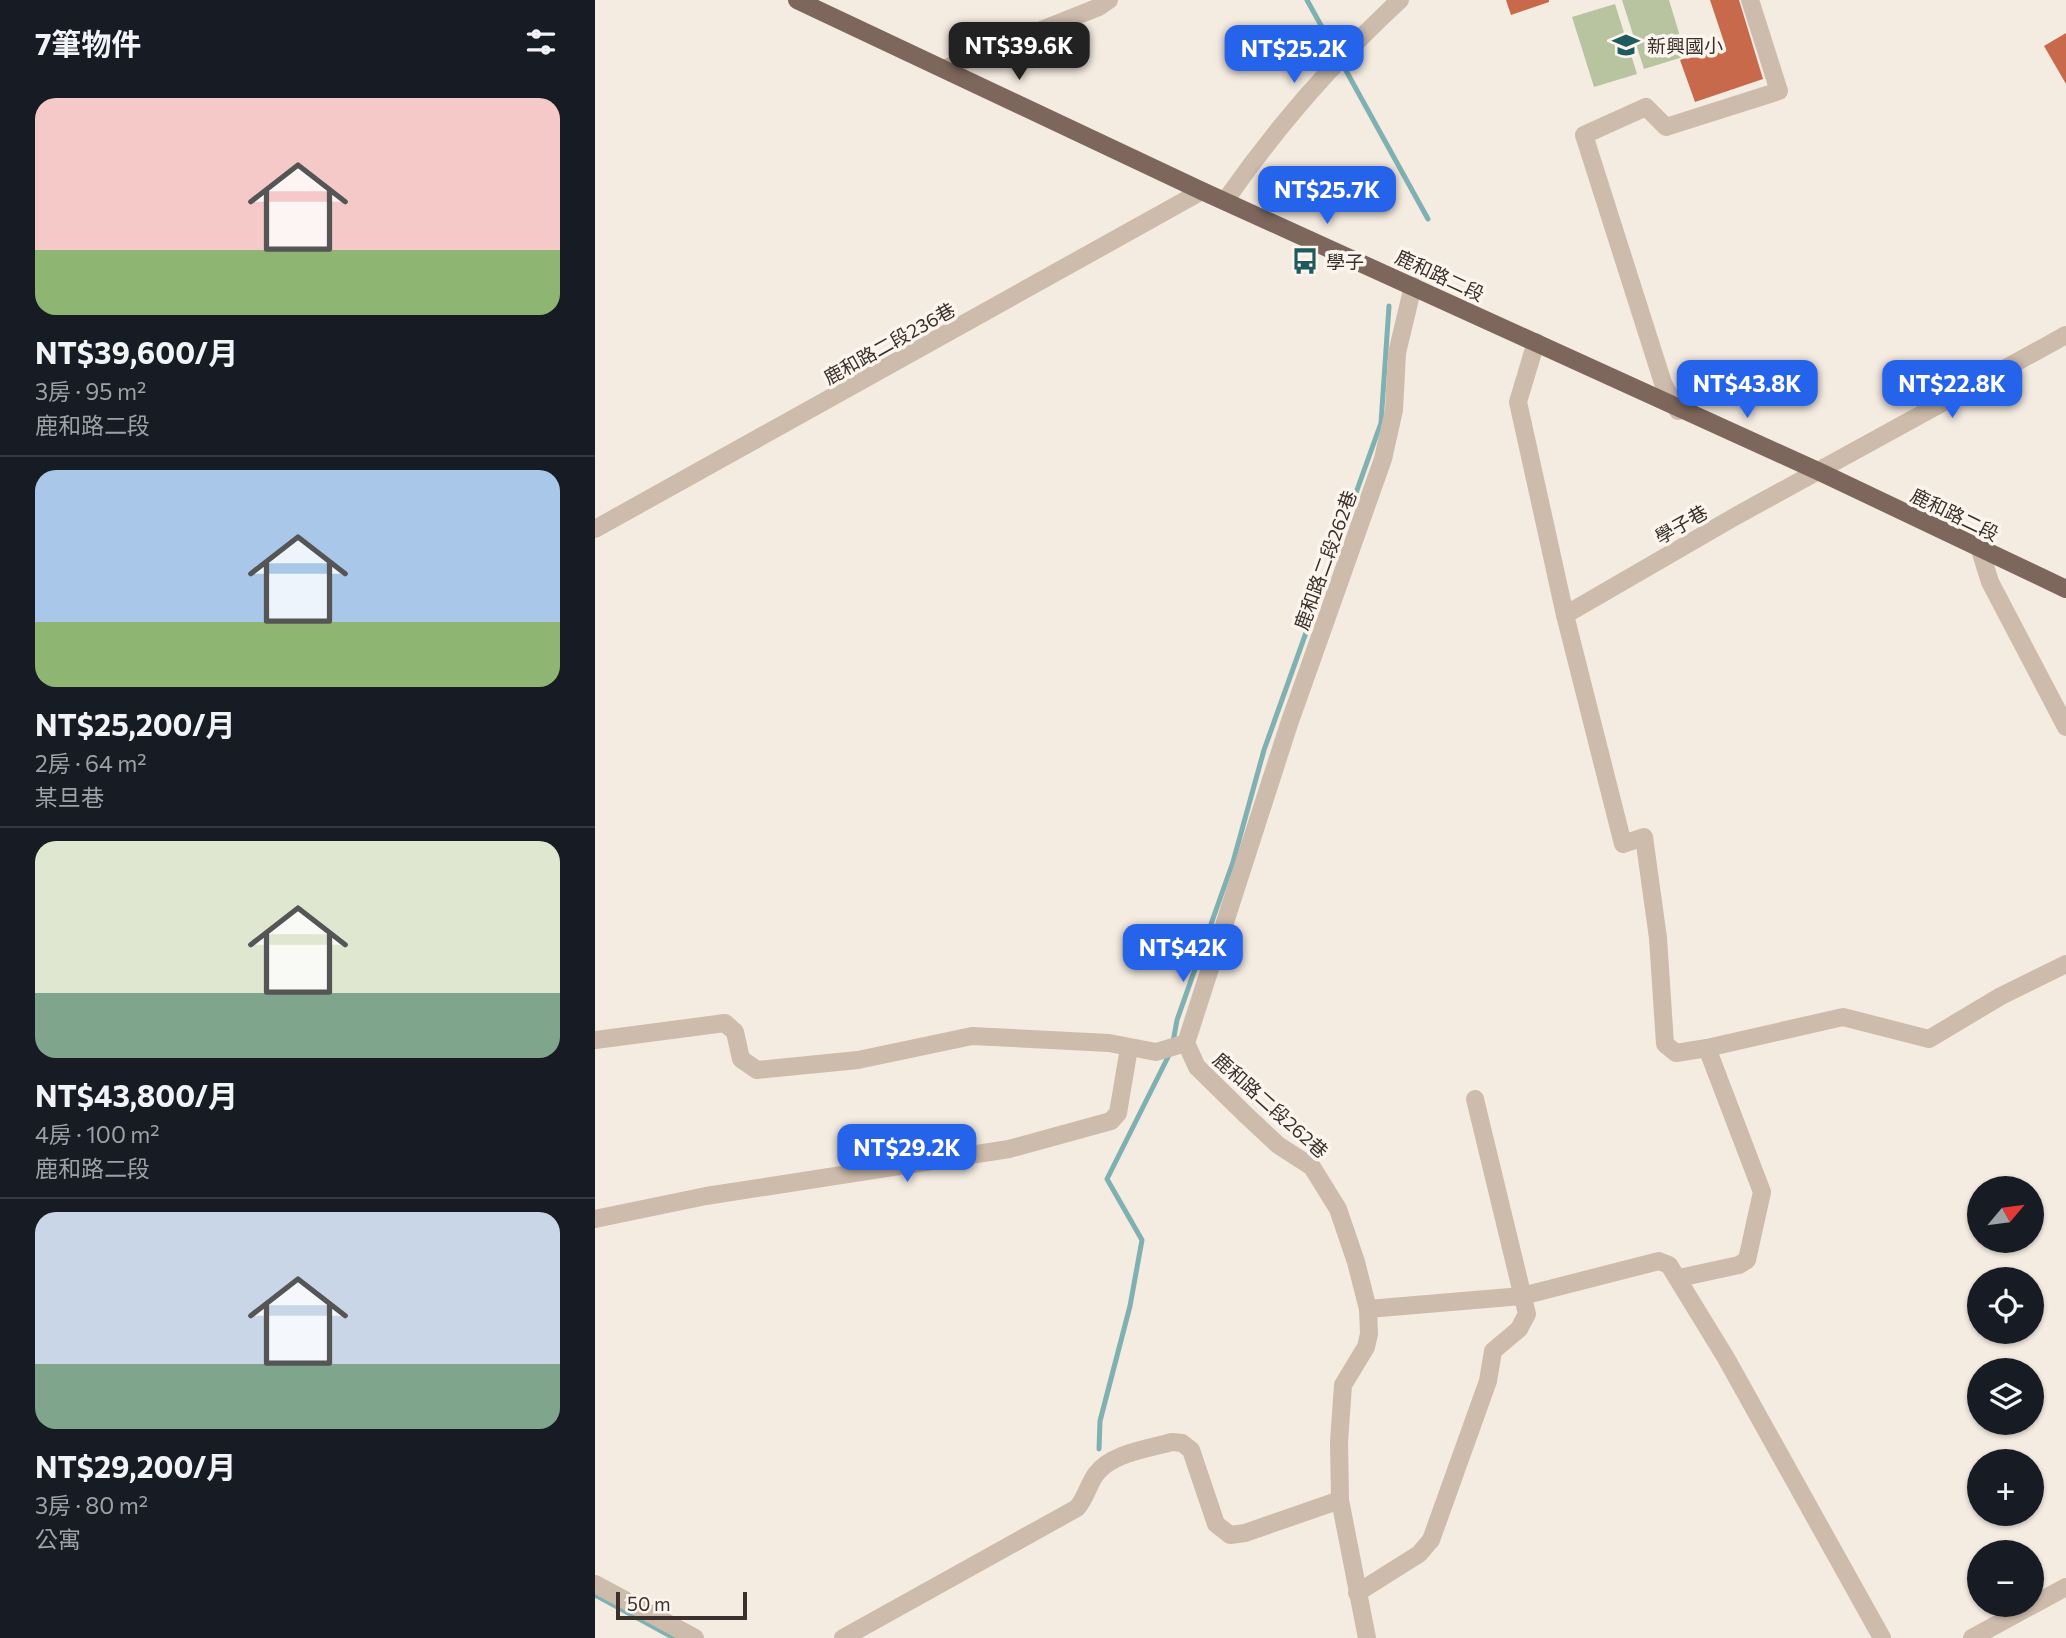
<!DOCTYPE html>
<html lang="zh-TW">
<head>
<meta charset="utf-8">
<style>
	:root { --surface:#171b24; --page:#20242c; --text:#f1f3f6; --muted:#9ea1a6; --line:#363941; --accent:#2563eb }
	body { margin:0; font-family:Commissioner,"Noto Sans TC",sans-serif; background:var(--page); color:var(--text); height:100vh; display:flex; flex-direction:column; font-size:26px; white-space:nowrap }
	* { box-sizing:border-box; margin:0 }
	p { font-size:23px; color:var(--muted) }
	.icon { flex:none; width:38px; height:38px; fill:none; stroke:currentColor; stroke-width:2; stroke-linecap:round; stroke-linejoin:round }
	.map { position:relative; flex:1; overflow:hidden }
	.sheet { display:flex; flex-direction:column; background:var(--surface); width:595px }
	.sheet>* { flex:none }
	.needle { width:46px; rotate:61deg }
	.controls { position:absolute; left:1372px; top:1176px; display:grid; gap:14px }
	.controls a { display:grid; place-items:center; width:77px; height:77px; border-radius:50%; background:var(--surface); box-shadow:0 2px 5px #0004; font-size:35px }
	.scale { position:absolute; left:21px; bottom:18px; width:131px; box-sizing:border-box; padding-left:7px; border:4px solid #3b302b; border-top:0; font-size:19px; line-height:24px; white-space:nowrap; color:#3b302b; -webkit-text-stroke:5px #fbf5ee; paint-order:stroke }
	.price { position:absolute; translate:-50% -60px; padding:0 16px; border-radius:14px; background:var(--accent); color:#fff; font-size:23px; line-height:46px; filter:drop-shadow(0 2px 4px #0008) }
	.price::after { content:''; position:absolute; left:50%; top:42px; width:21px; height:16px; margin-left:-10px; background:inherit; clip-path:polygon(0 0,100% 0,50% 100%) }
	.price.active { background:#222; color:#fff }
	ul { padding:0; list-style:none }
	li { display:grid; align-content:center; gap:14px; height:371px; padding:0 35px }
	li+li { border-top:2px solid var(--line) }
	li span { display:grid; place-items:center; height:217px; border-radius:21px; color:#555 }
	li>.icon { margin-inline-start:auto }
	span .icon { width:126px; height:126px; fill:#fffc; stroke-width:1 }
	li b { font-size:30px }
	h2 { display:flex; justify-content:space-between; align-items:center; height:84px; padding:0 35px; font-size:30px }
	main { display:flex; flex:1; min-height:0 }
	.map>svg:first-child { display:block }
	.green { fill:#b8c4a0 }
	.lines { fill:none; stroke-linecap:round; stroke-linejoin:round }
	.stream { stroke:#7fb0b2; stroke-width:5 }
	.building { fill:#c8694b }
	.minor { stroke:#cdbbac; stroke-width:18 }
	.major { stroke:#7d675c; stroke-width:18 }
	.labels { text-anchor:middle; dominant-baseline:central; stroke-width:7; stroke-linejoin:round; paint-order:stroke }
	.poi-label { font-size:19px; fill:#3b302b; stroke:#fbf5ee; text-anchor:start }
	.street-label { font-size:19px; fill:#3b302b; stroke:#fbf5ee }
</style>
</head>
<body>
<main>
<section class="sheet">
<h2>7筆物件<svg class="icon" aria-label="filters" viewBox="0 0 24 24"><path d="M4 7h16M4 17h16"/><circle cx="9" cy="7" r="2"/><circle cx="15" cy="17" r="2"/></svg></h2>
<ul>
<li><span style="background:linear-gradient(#f6c9c9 70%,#8fb573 0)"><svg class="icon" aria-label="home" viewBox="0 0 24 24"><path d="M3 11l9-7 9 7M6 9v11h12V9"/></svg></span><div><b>NT$39,600/月</b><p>3房 · 95 m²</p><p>鹿和路二段</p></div></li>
<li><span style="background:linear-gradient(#a9c7e8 70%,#8fb573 0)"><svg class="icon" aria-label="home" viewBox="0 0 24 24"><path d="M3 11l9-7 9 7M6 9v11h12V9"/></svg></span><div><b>NT$25,200/月</b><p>2房 · 64 m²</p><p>某旦巷</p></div></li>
<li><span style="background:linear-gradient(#dfe7d0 70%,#7fa58c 0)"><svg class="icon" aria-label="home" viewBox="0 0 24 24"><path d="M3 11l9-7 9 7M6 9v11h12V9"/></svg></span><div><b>NT$43,800/月</b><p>4房 · 100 m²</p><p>鹿和路二段</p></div></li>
<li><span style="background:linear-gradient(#c9d6e8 70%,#7fa58c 0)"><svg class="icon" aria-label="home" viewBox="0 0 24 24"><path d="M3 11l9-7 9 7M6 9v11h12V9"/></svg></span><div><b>NT$29,200/月</b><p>3房 · 80 m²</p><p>公寓</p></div></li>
</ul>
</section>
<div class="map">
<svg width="1471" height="1638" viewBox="0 0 1471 1638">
	<rect width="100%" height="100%" fill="#f4ebe1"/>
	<g class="green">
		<path d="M1027 0H1074L1091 56 1049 69Z"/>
		<path d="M1020 4 1042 74 999 87 977 17Z"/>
	</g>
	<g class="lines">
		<g class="stream">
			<path d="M712 0 833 219"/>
			<path d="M578 1042 582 1020 638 862 669 750 786 423 794 306"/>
			<path d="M504 1449 505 1421 535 1306 547 1240 512 1179 576 1051"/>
			<path d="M0 1595 79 1638"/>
		</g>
	</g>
	<g class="building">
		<path d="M911 0H954V2L916 15Z"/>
		<path d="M1115 0H1144L1168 79 1100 102 1085 60 1130 45Z"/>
		<path d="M1471 33V84L1449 46Z"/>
	</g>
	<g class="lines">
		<g class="minor">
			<path d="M351 68 504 7 514 0"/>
			<path d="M630 201C680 129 740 60 805 0"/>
			<path d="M941 342 923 402 970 615 1028 844 1049 837 1063 938 1070 1044 1081 1053 1112 1048 1167 1192 1152 1260 1144 1265 1084 1278"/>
			<path d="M1083 411 1068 383 989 135 1051 107 1071 127 1184 91 1155 0"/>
			<path d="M0 529 607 191"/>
			<path d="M1385 550 1395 582 1471 727"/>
			<path d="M970 615 1141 516 1471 335"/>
			<path d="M0 1040 130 1023 140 1032 146 1059 162 1070 263 1060 377 1036 514 1043 561 1052 591 1043"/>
			<path d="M1112 1048 1248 1017 1334 1039 1406 996 1471 964"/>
			<path d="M0 1219 111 1196 414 1149 516 1121 523 1113 534 1048"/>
			<path d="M773 1309 927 1296 1064 1261 1074 1265 1131 1358 1287 1638"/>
			<path d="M0 1584 100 1638"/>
			<path d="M762 1593 824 1554 836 1540 893 1381 898 1351 924 1329 932 1314 880 1099"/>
			<path d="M248 1638 482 1508C491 1498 493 1485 501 1474 517 1453 552 1449 577 1442L587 1443 596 1450 621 1524 635 1535 650 1533 745 1500"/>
			<path d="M772 1638 745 1500 744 1442 748 1385 771 1347 774 1334 773 1309 761 1262 743 1209 717 1167 683 1145 652 1116 602 1067 591 1043 694 724 788 459 799 410 802 353 818 286"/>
			<path d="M1377 1638 1471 1587"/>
		</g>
		<path class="major" d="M202 0 607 191 1225 472 1471 589"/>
	</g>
	<defs>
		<symbol id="school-bare" viewBox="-9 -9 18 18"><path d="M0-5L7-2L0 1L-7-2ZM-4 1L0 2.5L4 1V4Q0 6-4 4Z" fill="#1f5a5e" stroke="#fbf5ee" stroke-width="2.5" paint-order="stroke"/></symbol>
		<symbol id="bus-bare" viewBox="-9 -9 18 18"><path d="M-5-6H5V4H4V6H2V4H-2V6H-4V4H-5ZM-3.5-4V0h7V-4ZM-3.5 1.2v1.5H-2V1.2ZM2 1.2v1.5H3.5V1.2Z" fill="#1f5a5e" stroke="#fbf5ee" stroke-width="2.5" paint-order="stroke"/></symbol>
	</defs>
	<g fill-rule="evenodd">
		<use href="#school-bare" x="1012" y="26" width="38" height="38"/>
		<use href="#bus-bare" x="691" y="242" width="38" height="38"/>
	</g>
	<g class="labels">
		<g class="poi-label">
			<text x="1052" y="45">新興國小</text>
			<text x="731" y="261">學子</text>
		</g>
		<g class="street-label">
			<text transform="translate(845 275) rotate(25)">鹿和路二段</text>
			<text transform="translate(294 343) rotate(-29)">鹿和路二段236巷</text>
			<text transform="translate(1360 514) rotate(26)">鹿和路二段</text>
			<text transform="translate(1086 524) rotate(-30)">學子巷</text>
			<text transform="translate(730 560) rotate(-70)">鹿和路二段262巷</text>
			<text transform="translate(676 1105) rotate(42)">鹿和路二段262巷</text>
		</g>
	</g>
</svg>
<div class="controls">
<a><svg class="needle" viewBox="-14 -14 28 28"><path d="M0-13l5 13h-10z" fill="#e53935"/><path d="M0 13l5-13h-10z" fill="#9ea1a6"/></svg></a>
<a><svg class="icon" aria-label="locate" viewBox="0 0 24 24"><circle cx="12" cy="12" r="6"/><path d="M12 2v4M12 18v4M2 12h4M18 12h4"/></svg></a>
<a><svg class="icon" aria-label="layers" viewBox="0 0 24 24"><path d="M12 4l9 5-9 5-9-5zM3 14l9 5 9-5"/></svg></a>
<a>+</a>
<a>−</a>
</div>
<div class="scale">50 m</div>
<b class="price active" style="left:424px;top:82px">NT$39.6K</b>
<b class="price" style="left:699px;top:85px">NT$25.2K</b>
<b class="price" style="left:732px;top:226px">NT$25.7K</b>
<b class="price" style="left:1152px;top:420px">NT$43.8K</b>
<b class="price" style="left:1357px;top:420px">NT$22.8K</b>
<b class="price" style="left:588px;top:984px">NT$42K</b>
<b class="price" style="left:312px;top:1184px">NT$29.2K</b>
</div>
</main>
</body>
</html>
